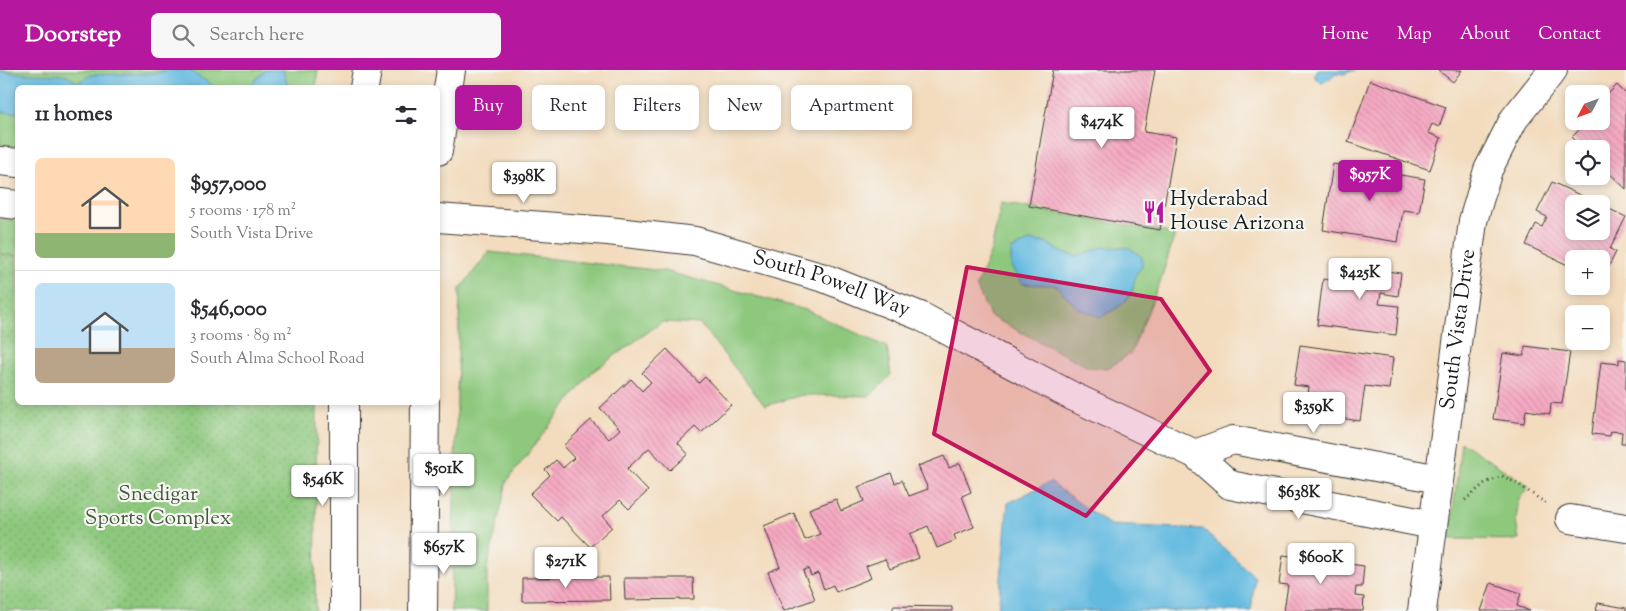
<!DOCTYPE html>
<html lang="en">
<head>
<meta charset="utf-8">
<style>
	:root { --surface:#fff; --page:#f7f7f7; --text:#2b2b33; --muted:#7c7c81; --line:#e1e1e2; --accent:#b5179e }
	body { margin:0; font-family:"Sorts Mill Goudy",serif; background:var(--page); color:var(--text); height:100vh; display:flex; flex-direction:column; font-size:19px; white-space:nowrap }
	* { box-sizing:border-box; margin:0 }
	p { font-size:16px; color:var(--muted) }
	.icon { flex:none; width:28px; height:28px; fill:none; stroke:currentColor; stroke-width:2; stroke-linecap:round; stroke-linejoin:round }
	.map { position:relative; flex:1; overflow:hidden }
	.panel { position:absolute; left:15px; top:15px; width:425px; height:320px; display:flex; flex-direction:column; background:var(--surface); border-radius:8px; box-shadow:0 2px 8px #0003 }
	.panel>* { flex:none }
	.guide { position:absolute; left:455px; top:15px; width:475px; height:45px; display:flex; gap:10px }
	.needle { width:32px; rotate:229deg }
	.controls { position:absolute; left:1565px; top:15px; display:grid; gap:10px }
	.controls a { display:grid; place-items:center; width:45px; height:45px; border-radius:8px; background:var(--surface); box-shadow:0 2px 8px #0003; font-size:25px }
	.price { position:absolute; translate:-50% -42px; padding:0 11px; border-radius:5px; background:#fff; color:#222; font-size:16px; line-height:32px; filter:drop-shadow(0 1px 2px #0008) }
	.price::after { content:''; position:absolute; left:50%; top:30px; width:15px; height:11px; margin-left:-8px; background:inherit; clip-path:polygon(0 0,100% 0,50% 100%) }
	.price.current { background:var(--accent); color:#fff }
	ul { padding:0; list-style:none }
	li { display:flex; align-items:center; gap:15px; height:125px; padding:0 20px }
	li+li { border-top:1px solid var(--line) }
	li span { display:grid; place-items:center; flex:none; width:140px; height:100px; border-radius:8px; color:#555 }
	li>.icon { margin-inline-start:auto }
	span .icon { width:60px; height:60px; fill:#fffc; stroke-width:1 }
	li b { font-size:21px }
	h2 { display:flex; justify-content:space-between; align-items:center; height:60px; padding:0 20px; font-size:21px }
	.pill { padding:0 18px; border-radius:8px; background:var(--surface); box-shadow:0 2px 8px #0003; font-size:18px; line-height:45px }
	.pill.current { background:var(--accent); color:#fff }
	header { display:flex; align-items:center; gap:30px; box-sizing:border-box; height:70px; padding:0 25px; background:var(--accent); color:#fff }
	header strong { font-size:24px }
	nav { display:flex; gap:28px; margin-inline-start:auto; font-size:18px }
	.search { width:350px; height:45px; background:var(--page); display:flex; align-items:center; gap:12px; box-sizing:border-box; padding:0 18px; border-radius:8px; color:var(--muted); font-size:19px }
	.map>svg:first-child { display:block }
	.grass { fill:#8dc87d; stroke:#54724c }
	.park { fill:url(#park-dots); stroke:#54724c }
	.water { fill:#63bae0; stroke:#406b7e }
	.building { fill:url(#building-back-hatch) }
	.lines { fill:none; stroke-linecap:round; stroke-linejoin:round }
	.minor-casing { stroke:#3c3934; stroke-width:30 }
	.tertiary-casing { stroke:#3c3934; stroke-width:30 }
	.secondary-casing { stroke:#3c3934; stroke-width:30 }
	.path { stroke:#3c3934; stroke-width:3; stroke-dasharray:1 4; stroke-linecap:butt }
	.minor { stroke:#fff; stroke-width:28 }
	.tertiary { stroke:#fff; stroke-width:28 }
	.secondary { stroke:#fff; stroke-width:28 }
	.marked { fill:#c2185b; fill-opacity:0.2; stroke:#c2185b; stroke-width:4; stroke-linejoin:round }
	.labels { text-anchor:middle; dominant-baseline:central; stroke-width:4.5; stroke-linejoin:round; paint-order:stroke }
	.poi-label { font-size:21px; fill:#1c1c1c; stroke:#f6f6f2; text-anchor:start }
	.street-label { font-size:21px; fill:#1c1c1c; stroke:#f6f6f2 }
	.park-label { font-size:21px; fill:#44583e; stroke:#f6f6f2 }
</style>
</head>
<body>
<header>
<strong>Doorstep</strong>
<div class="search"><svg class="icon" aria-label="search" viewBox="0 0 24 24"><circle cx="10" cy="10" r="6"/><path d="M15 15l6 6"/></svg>Search here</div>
<nav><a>Home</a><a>Map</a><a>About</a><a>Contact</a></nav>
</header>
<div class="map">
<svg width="1626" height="541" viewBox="0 0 1626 541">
	<defs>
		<pattern id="park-dots" width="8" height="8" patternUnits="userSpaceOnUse" patternTransform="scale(1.25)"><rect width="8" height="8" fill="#8dc87d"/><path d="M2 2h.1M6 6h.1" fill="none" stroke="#79ab6b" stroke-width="1.8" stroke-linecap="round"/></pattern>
		<pattern id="building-back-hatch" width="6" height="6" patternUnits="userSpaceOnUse" patternTransform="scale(1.25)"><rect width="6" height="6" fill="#f6a9c2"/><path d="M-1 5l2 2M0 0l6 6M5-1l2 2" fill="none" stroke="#d291a6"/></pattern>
	</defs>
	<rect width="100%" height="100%" fill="#f6f6f2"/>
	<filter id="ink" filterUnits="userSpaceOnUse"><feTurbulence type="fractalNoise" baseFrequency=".02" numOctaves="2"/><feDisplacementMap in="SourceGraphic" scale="10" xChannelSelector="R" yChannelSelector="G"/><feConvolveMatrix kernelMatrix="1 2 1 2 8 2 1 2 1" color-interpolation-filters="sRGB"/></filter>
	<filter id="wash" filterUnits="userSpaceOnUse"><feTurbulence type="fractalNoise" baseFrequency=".0096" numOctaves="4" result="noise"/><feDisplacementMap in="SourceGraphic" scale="20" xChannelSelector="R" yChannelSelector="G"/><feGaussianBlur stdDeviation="1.12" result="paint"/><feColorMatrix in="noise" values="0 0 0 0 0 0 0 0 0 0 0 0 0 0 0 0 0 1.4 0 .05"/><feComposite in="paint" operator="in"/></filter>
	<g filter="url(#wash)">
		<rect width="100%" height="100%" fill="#f3dcbe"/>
		<g class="grass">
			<path d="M0 0H318L316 17 18 18 17 77 0 75Z"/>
			<path d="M1001 133 1175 164 1160 212 1131 283 1108 298 1088 297 990 246 976 216 991 181Z"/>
			<path d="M0 148 17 150V186L0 184Z"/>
			<path d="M489 182 665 201 806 240 887 277 891 305 870 326 802 325 765 336 700 254 662 252 592 302 553 351 507 411 487 499V541H451L460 219Z"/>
			<path d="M1461 372 1529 416 1519 429 1516 450 1519 470 1450 469Z"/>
		</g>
		<path class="park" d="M0 184 17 186 18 332 317 333 315 541H0Z"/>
		<g class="water">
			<path d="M166 0H189L215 17 18 18 17 43 0 42V1L26 4 66 5 78 13 89 5 158 3Z"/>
			<path d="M265 0H283L288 17H249Z"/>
			<path d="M1317 0H1355L1344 4 1335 3 1331 8 1322 13 1316 9 1314 4Z"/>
			<path d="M1029 171 1046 172 1061 182 1076 186 1103 177 1130 178 1142 187V197C1133 206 1135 207 1133 218 1129 234 1113 240 1100 247L1077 238 1056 215 1023 214 1011 197V180Z"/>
			<path d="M1050 412 1110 455 1203 459 1255 507 1251 541H998L1008 433Z"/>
		</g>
		<g id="blocks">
			<g class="building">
				<path d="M1053 0H1155L1144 62 1176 67 1160 160 1029 136Z"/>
				<path d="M1438 0H1462L1453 12Z"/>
				<path d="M1370 10 1446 37 1439 57 1432 54 1428 63 1441 68 1430 100 1348 72Z"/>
				<path d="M1617 15 1626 24V119L1601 95V79H1584L1572 67 1588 51 1594 56 1598 51H1601V31Z"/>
				<path d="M1333 94 1425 109 1419 142 1403 140 1398 172 1323 160Z"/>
				<path d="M1552 112 1599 134H1574V161H1601V135L1626 147 1610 179 1616 182 1601 212V189H1574V198L1526 175 1536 154 1542 157 1547 147 1537 142Z"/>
				<path d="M1337 194 1401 203 1398 226 1381 223 1379 234 1399 236 1396 265 1317 255 1323 209 1335 211Z"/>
				<path d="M1300 275 1393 288 1389 319 1365 316 1360 351 1305 343 1309 317 1294 315Z"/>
				<path d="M1525 276 1570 282 1562 334 1551 333 1550 344 1526 340 1524 353 1493 349 1503 283 1524 286Z"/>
				<path d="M667 279 699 313 705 307 731 335 701 363 695 357 678 373 688 384 670 400 649 378 627 399 648 421 629 439 620 430 603 446 612 457 590 477 561 447 557 451 530 424 550 405 545 400 556 390 563 398 574 388 563 376 591 350 609 369 620 359 600 338 631 309 642 321 651 312 642 303Z"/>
				<path d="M1619 289 1626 290V374H1621L1622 362 1611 361 1610 366 1592 364 1601 292 1619 294Z"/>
				<path d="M944 386 949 398 960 393 971 422 962 426 974 457 954 465 956 470 937 478 928 456 910 464 919 488 890 499 885 489 866 496 871 508 836 522 833 515 824 519 818 503 811 506 808 498 803 501 815 529 784 541 768 502 780 497 764 456 794 443 805 470 820 464 809 439 836 429 841 441 864 431 858 417 891 403 895 413 902 410 909 426 928 419 918 396Z"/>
				<path d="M1283 485 1364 496 1362 517H1356L1355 526 1364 527 1363 541H1284L1288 515 1279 514Z"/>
				<path d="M609 507 610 530 522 531V508Z"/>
				<path d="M624 508H693L694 529 625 530Z"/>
				<path d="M1491 513 1521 523 1517 536 1530 541H1481Z"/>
				<path d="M1598 533 1626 538V541H1596Z"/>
				<path d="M893 536 952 537V541H893Z"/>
			</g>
		</g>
	</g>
	<g filter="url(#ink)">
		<use href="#blocks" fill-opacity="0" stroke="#3c3934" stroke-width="1"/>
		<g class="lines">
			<defs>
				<g id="minor">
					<path d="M1570 449 1626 458"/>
					<path id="s1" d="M1422 541 1473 151 1488 100 1514 49 1553 0"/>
				</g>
				<g id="tertiary">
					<path d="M0 91 18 93"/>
					<path d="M0 133 18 135"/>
					<path id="s2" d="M438 148 608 161 695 171 824 208 920 246 1072 326 1195 384 1230 415 1433 455"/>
					<path d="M1195 384 1233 370 1439 409"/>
				</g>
				<g id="secondary">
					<path d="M364 18 367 0"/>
					<path d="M438 81 451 0"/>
					<path d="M344 332V541"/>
					<path d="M423 541 425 332"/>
				</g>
			</defs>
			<use href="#minor" class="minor-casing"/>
			<use href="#tertiary" class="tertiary-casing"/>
			<use href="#secondary" class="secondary-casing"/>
			<path class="path" d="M1465 430 1485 413 1502 406 1518 414 1548 435"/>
			<use href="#minor" class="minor"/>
			<use href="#tertiary" class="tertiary"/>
			<use href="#secondary" class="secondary"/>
		</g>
	</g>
	<path class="marked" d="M967 197 1161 229 1210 301 1086 446 934 364Z"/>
	<defs>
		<symbol id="restaurant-bare" viewBox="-9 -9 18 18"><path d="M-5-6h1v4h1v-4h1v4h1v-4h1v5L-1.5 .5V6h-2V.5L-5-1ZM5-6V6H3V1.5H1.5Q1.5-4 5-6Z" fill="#b5179e" stroke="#f6f6f2" stroke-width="2.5" paint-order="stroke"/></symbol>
	</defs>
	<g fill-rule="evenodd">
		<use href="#restaurant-bare" x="1138" y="126" width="32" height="32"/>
	</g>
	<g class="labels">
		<g class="poi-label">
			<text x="1170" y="130">Hyderabad<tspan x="1170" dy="24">House Arizona</tspan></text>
		</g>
		<g class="street-label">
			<text stroke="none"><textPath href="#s2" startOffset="401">South Powell Way</textPath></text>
			<text stroke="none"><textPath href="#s1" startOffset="284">South Vista Drive</textPath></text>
		</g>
		<g class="park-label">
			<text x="158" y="425">Snedigar<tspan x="158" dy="24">Sports Complex</tspan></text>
		</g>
	</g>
</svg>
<div class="controls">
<a><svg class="needle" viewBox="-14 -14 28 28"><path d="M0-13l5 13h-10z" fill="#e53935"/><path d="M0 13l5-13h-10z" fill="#7c7c81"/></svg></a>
<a><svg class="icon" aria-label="locate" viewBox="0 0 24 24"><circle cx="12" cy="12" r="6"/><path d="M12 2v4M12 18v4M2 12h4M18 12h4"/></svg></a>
<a><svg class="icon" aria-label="layers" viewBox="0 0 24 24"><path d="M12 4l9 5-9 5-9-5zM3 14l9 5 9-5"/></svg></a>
<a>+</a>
<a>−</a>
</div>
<b class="price" style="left:1102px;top:79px">$474K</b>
<b class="price current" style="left:1370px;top:132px">$957K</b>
<b class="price" style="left:524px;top:134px">$398K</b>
<b class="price" style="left:1360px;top:230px">$425K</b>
<b class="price" style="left:1314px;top:364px">$359K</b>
<b class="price" style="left:444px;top:426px">$501K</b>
<b class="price" style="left:323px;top:437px">$546K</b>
<b class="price" style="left:1299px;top:450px">$638K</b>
<b class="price" style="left:444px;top:505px">$657K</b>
<b class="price" style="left:1321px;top:515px">$600K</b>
<b class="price" style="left:566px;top:519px">$271K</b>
<div class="guide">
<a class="pill current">Buy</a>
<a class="pill">Rent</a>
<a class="pill">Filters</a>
<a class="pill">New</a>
<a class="pill">Apartment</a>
</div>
<section class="panel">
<h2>11 homes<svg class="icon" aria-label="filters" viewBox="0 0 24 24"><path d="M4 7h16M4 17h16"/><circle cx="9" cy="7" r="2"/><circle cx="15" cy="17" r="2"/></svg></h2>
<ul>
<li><span style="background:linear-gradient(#ffd9b3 75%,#8fb573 0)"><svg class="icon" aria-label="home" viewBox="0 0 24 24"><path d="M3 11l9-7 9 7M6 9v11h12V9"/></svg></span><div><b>$957,000</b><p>5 rooms · 178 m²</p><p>South Vista Drive</p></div></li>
<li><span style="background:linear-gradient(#bfe0f5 65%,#b9a48a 0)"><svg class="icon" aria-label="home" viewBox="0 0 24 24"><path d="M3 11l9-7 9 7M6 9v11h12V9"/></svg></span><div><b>$546,000</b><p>3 rooms · 89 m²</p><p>South Alma School Road</p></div></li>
</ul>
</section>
</div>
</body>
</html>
